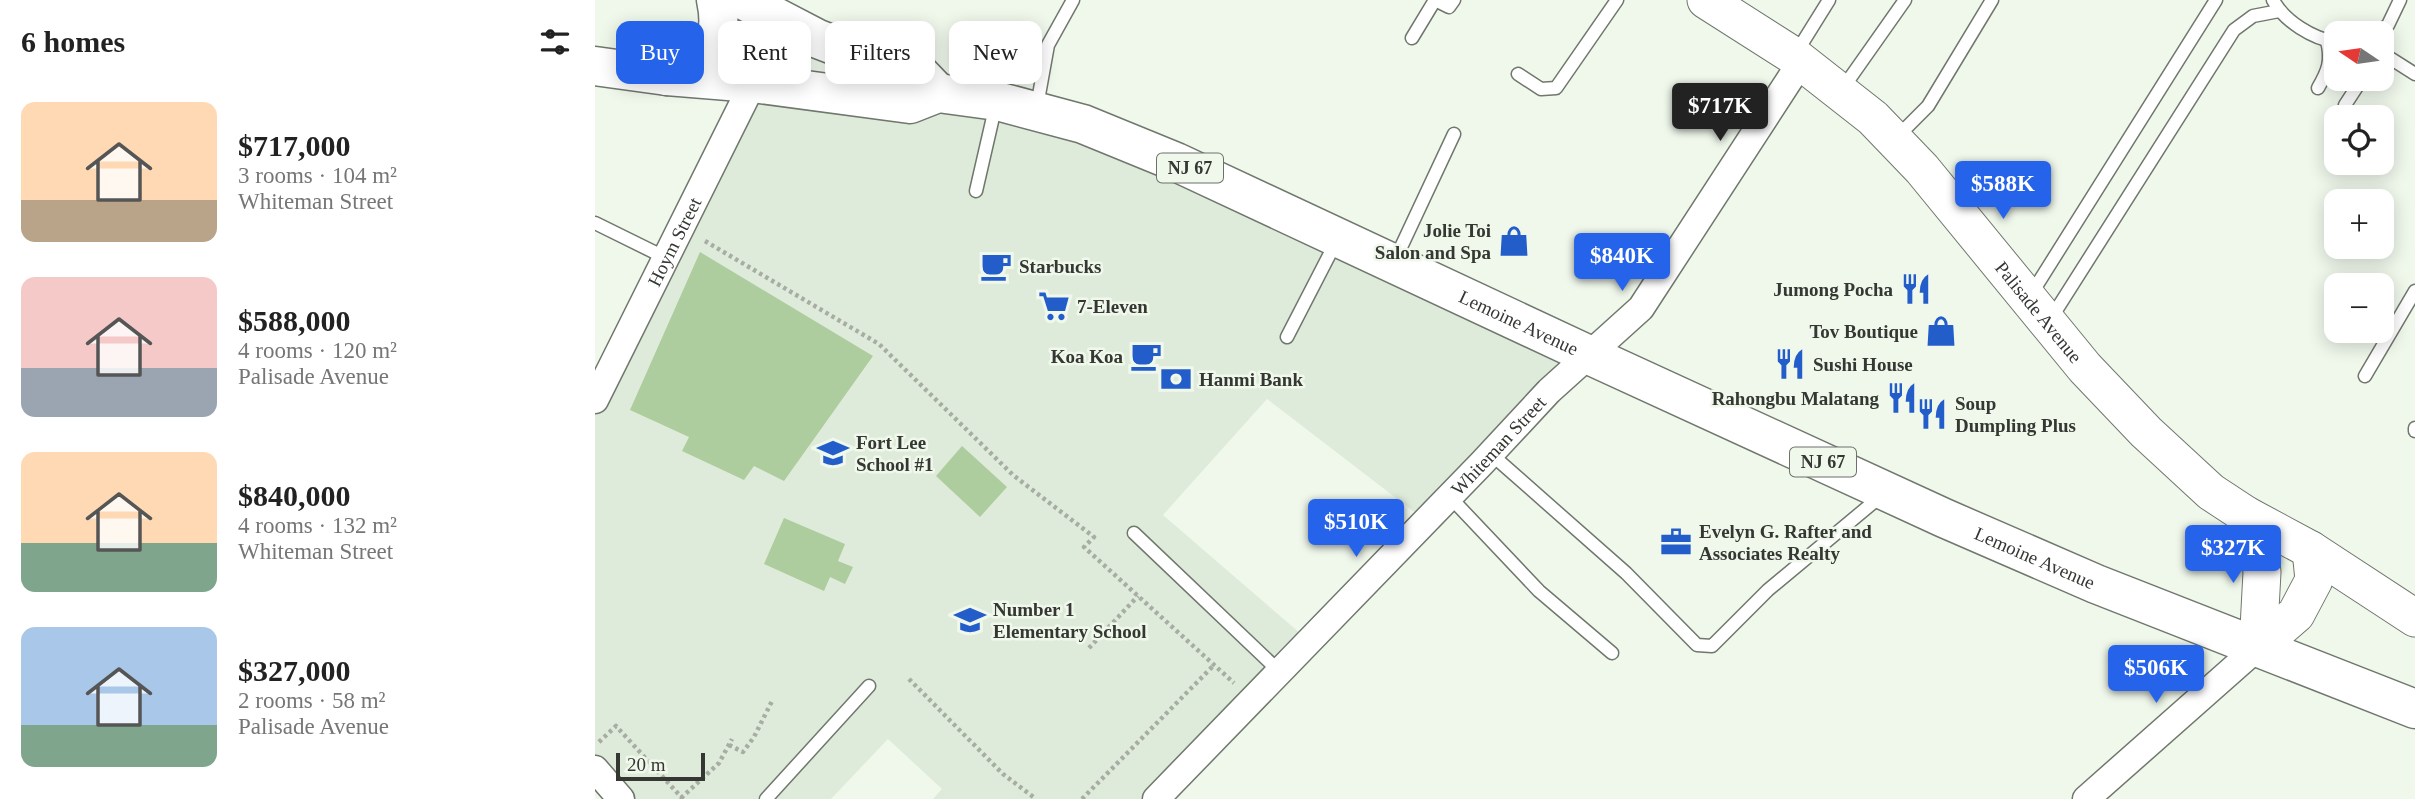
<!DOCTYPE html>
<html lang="en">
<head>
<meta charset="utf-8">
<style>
	:root { --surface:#fff; --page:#f2f2f2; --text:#222; --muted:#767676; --accent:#2563eb }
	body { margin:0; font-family:Georgia,serif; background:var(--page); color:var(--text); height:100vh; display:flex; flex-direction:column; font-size:26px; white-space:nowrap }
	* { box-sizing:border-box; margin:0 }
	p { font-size:23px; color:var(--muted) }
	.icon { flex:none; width:38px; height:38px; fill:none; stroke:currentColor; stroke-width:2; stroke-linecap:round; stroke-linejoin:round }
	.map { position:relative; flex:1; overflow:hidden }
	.drawer { display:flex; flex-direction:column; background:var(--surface); width:595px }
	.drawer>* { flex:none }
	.banner { position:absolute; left:21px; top:21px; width:665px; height:63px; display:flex; gap:14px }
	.needle { width:46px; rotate:283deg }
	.controls { position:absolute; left:1729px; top:21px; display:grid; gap:14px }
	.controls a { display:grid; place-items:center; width:70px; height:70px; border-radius:14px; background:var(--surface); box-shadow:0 4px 18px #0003; font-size:35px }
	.scale { position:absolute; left:21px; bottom:18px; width:89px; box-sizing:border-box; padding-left:7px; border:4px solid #343732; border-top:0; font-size:19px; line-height:24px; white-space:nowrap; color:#343732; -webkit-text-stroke:5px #f0f8ec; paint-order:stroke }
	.price { position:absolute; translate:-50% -60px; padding:0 16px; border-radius:7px; background:var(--accent); color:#fff; font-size:23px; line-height:46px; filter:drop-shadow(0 2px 4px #0008) }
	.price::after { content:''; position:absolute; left:50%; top:42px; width:21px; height:16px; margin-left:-10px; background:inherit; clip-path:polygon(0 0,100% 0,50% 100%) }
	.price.selected { background:#222; color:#fff }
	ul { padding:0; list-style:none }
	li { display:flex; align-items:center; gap:21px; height:175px; padding:0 21px }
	li span { display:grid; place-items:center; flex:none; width:196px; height:140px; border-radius:14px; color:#555 }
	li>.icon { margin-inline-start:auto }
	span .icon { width:84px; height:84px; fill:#fffc; stroke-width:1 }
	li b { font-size:30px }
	h2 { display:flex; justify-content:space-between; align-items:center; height:84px; padding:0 21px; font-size:30px }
	.chip { padding:0 24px; border-radius:14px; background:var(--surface); box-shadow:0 4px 18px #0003; font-size:24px; line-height:63px }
	.chip.selected { background:var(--accent); color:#fff }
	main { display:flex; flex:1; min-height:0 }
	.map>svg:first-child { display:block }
	.built { fill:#dfebda }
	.green { fill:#adcd9e }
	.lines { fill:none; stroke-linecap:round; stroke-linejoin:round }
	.lane-casing { stroke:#70776d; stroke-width:15 }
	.street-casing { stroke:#70776d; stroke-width:29 }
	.secondary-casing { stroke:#70776d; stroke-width:39 }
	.primary-casing { stroke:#70776d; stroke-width:41 }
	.path { stroke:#a7ada4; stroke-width:4.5; stroke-dasharray:3.5 3.5; stroke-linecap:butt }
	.lane { stroke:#fff; stroke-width:12 }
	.street { stroke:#fff; stroke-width:26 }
	.secondary { stroke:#fff; stroke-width:37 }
	.primary { stroke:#fff; stroke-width:38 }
	.labels { text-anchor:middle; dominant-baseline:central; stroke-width:5; stroke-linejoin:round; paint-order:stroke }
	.shield { fill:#f0f8ec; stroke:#6c716a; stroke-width:2 }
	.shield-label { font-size:18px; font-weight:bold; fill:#343732 }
	.poi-label { font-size:19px; font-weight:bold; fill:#343732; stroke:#f0f8ec; text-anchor:start }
	.street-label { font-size:19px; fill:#343732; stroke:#f0f8ec }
</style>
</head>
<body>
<main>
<section class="drawer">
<h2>6 homes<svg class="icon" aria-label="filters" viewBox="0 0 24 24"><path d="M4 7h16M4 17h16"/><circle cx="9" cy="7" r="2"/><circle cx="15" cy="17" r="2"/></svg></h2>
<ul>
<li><span style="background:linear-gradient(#ffd9b3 70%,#b9a48a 0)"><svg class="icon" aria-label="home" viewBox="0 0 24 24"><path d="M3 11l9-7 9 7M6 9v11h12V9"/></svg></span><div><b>$717,000</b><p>3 rooms · 104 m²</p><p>Whiteman Street</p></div></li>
<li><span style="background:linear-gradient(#f6c9c9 65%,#9aa5b1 0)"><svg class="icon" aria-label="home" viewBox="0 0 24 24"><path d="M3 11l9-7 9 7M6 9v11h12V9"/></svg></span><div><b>$588,000</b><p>4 rooms · 120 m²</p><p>Palisade Avenue</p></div></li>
<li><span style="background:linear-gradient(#ffd9b3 65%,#7fa58c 0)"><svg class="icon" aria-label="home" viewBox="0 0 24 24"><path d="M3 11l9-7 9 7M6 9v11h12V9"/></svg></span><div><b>$840,000</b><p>4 rooms · 132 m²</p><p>Whiteman Street</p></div></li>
<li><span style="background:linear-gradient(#a9c7e8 70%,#7fa58c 0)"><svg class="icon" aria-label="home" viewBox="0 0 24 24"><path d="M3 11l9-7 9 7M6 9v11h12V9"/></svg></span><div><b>$327,000</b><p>2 rooms · 58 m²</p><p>Palisade Avenue</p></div></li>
</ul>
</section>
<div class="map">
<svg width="1820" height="799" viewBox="0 0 1820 799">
	<rect width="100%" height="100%" fill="#f0f8ec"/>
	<path class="built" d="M158 83 402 101 994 355 831 521 672 399 568 515 714 641 561 799H338L347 789 293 739 236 799H26L0 769V400Z"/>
	<g class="green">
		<path d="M105 252 278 356 189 481 159 466 149 480 87 451 94 437 35 410Z"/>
		<path d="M367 446 412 487 385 517 341 476Z"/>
		<path d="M189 518 250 544 243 561 258 567 250 584 235 577 229 591 169 564Z"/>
	</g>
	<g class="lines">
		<defs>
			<g id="lane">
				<path d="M1678 0C1689 21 1718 39 1741 42"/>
				<path d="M1782 33 1793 25 1805 0"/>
				<path d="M817 38 840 0 854 7 859 0"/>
				<path d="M1201 53 1234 0"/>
				<path d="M1787 53 1820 74"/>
				<path d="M923 74 946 89 961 88 1022 0"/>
				<path d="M1248 88 1310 0"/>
				<path d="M1723 88C1733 71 1737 61 1732 41"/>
				<path d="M1750 105 1767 79"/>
				<path d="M442 106 453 45 478 0"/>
				<path d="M1302 137 1333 106 1397 0"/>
				<path d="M381 191 401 104"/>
				<path d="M0 223 71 258"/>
				<path d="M800 260 859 134"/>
				<path d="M1435 296 1621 0"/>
				<path d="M1455 320 1639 30 1658 16 1684 11"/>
				<path d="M692 337 742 240"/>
				<path d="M1770 376 1820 291"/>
				<path d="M1820 428V431"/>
				<path d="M896 454 1031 573 1102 645 1117 646 1173 590 1286 496"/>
				<path d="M855 497 944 591 1017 653"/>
				<path d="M539 533 685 672"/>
				<path d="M171 799 274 686"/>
			</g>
			<g id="street">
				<path id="s1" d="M0 400 158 83"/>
				<path d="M0 769 26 799"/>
				<path id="s2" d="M561 799 887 463 954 391 1046 308 1206 62"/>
				<path d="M1491 799 1663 647"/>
			</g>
			<g id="secondary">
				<path id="s3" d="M1111 0 1199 56 1278 118 1327 169 1490 368 1551 432 1616 492 1651 515 1716 550 1820 618"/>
				<path d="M1651 515 1663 541 1667 572 1663 647"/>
				<path d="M1663 647 1701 614 1719 580 1716 550"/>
			</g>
			<g id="primary">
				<path d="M148 0 223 39 275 59 322 71 343 93"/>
				<path id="s4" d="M0 66 72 76 158 83 315 104 343 93 402 101 488 124 581 162 994 355 1349 518 1501 584 1820 709"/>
				<path d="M72 76C110 61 131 46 121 0"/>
			</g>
		</defs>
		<use href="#lane" class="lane-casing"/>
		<use href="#street" class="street-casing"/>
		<use href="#secondary" class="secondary-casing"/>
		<use href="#primary" class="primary-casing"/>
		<g class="path">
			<path d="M110 241 284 344 418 475 499 537 489 547 639 683"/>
			<path d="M494 648 543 596"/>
			<path d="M314 679 408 774 441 799"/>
			<path d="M4 742 21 726 88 799"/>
			<path d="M134 745 148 752 159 737 177 701"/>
			<path d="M86 798 124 763 137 739"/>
			<path d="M487 799 619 665"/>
		</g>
		<use href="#lane" class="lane"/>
		<use href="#street" class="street"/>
		<use href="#secondary" class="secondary"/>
		<use href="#primary" class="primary"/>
	</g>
	<defs>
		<symbol id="shop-bare" viewBox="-9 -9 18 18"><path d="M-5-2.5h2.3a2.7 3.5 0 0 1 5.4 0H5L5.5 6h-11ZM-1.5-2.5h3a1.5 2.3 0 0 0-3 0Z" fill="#235dca" stroke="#f0f8ec" stroke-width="2.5" paint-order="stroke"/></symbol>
		<symbol id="cafe-bare" viewBox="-9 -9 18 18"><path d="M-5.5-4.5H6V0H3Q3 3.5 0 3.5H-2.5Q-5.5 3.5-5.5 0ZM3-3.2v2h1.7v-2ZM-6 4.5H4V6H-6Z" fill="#235dca" stroke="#f0f8ec" stroke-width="2.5" paint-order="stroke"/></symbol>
		<symbol id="restaurant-bare" viewBox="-9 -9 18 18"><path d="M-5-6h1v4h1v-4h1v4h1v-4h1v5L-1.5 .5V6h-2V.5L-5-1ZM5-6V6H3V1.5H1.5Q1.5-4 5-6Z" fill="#235dca" stroke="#f0f8ec" stroke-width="2.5" paint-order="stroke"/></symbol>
		<symbol id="supermarket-bare" viewBox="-9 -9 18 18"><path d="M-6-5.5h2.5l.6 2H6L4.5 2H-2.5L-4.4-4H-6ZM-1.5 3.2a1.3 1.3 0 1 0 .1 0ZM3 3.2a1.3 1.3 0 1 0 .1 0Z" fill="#235dca" stroke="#f0f8ec" stroke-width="2.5" paint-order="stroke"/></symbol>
		<symbol id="bank-bare" viewBox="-9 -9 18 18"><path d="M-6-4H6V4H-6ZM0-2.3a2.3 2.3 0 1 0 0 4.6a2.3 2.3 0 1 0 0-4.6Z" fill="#235dca" stroke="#f0f8ec" stroke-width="2.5" paint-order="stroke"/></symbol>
		<symbol id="school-bare" viewBox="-9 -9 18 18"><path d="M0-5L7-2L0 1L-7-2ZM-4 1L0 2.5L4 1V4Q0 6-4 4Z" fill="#235dca" stroke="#f0f8ec" stroke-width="2.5" paint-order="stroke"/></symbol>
		<symbol id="office-bare" viewBox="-9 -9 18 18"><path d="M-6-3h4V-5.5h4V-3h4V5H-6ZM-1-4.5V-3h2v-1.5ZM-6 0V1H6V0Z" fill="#235dca" stroke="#f0f8ec" stroke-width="2.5" paint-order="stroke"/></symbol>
	</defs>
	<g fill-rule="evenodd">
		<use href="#shop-bare" x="897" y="219" width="44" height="44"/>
		<use href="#cafe-bare" x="379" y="244" width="44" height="44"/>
		<use href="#restaurant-bare" x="1299" y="267" width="44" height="44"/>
		<use href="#supermarket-bare" x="437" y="284" width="44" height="44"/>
		<use href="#shop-bare" x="1324" y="309" width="44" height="44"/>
		<use href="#cafe-bare" x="529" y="334" width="44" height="44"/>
		<use href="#restaurant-bare" x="1173" y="342" width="44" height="44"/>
		<use href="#bank-bare" x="559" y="357" width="44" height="44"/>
		<use href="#restaurant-bare" x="1285" y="376" width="44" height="44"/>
		<use href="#restaurant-bare" x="1315" y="392" width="44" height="44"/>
		<use href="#school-bare" x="216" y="431" width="44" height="44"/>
		<use href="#office-bare" x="1059" y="520" width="44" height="44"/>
		<use href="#school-bare" x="353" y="598" width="44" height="44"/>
	</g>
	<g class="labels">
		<g class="shield">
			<rect x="562" y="153.5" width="66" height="29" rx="5"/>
			<rect x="1195" y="447.5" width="66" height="29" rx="5"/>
		</g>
		<g class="shield-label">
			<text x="595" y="168">NJ 67</text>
			<text x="1228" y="462">NJ 67</text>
		</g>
		<g class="poi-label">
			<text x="896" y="230" text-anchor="end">Jolie Toi<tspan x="896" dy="22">Salon and Spa</tspan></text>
			<text x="424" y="266">Starbucks</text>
			<text x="1298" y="289" text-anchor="end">Jumong Pocha</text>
			<text x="482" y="306">7-Eleven</text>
			<text x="1323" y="331" text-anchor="end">Tov Boutique</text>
			<text x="528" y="356" text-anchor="end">Koa Koa</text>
			<text x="1218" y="364">Sushi House</text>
			<text x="604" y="379">Hanmi Bank</text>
			<text x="1284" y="398" text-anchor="end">Rahongbu Malatang</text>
			<text x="1360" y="403">Soup<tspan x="1360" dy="22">Dumpling Plus</tspan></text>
			<text x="261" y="442">Fort Lee<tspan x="261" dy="22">School #1</tspan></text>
			<text x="1104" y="531">Evelyn G. Rafter and<tspan x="1104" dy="22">Associates Realty</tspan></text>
			<text x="398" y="609">Number 1<tspan x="398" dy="22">Elementary School</tspan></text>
		</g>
		<g class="street-label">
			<text stroke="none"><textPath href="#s1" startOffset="177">Hoym Street</textPath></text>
			<text stroke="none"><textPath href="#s3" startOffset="460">Palisade Avenue</textPath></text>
			<text stroke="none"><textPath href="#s4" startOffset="975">Lemoine Avenue</textPath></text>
			<text stroke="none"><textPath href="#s2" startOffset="492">Whiteman Street</textPath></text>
			<text stroke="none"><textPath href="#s4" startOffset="1542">Lemoine Avenue</textPath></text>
		</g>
	</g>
</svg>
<div class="controls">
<a><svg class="needle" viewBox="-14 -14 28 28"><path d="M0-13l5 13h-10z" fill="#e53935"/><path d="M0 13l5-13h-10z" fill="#767676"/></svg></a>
<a><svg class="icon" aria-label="locate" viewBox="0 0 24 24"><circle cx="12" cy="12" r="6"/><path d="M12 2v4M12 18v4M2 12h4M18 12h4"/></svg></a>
<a>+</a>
<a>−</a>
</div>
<div class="scale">20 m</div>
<b class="price selected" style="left:1125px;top:143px">$717K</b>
<b class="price" style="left:1408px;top:221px">$588K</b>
<b class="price" style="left:1027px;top:293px">$840K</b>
<b class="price" style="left:761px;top:559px">$510K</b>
<b class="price" style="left:1638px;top:585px">$327K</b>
<b class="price" style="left:1561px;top:705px">$506K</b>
<div class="banner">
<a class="chip selected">Buy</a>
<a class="chip">Rent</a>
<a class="chip">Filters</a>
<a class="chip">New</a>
</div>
</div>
</main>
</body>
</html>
